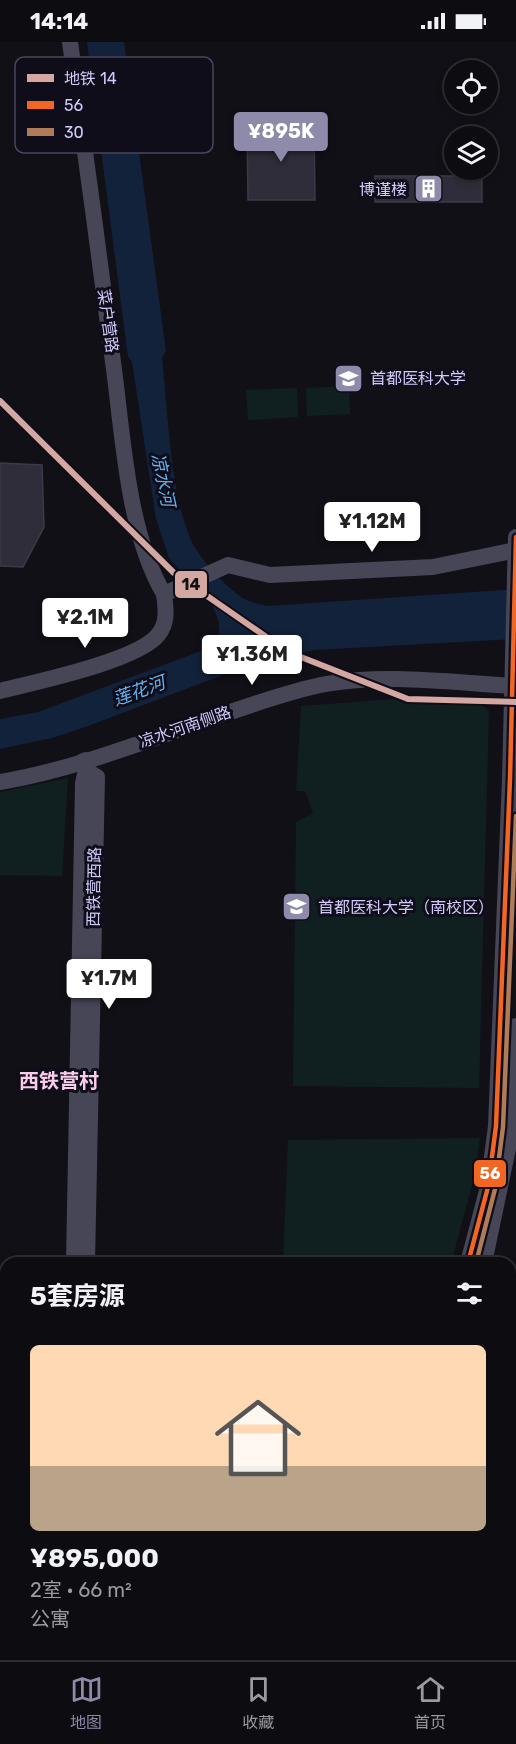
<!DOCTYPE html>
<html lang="zh">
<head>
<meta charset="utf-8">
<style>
	:root { --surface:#0d0c11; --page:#1b1a1f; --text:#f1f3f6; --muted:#9a9b9f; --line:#2d2c31; --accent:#8d8aaa }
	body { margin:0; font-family:Rubik,"Noto Sans SC",sans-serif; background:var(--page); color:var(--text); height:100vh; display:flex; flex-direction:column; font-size:22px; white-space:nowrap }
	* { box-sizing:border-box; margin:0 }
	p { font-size:20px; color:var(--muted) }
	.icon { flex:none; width:33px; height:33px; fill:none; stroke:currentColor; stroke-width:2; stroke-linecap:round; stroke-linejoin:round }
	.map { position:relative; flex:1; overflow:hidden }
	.side { position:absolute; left:0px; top:1215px; width:516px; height:404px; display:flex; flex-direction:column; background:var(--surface); border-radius:18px 18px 0 0; box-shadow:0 3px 9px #0003,0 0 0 2px var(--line) }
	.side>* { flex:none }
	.controls { position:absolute; left:444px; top:18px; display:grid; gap:12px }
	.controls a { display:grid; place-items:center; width:54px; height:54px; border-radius:50%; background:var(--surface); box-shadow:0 3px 9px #0003,0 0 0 2px var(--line); font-size:30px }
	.price { position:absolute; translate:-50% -51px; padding:0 14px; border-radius:6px; background:#fff; color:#222; font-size:20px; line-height:39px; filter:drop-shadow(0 2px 3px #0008) }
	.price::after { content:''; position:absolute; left:50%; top:36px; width:18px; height:14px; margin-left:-9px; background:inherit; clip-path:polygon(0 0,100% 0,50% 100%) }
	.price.on { background:var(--accent); color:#fff }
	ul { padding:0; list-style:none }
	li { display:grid; align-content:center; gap:12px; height:318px; padding:0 30px }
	li span { display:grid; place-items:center; height:186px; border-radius:9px; color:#555 }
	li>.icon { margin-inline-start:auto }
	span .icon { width:108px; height:108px; fill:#fffc; stroke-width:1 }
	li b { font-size:26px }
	h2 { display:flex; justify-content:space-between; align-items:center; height:72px; padding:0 30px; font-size:26px }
	.status { display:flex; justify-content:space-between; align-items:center; height:42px; padding:0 30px; background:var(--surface); direction:ltr }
	.status svg { height:16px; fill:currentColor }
	.menu { display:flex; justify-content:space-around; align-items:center; height:84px; border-top:2px solid var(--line); background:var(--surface); font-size:16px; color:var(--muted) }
	.menu a { display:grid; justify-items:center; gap:3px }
	.menu .on { color:var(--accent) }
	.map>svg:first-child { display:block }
	.green { fill:#102021 }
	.water { fill:#12223a }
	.building { fill:#2f2d39; stroke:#3c3a4a; stroke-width:1.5 }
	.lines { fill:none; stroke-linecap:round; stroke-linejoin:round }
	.minor { stroke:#464656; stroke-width:16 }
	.major { stroke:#585067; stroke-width:21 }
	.bus-1-casing { stroke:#0f0d1a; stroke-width:9 }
	.bus-2-casing { stroke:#0f0d1a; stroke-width:9 }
	.bus-1 { stroke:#f26522; stroke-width:4.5 }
	.bus-2 { stroke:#b07c57; stroke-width:4.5 }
	.metro-1-casing { stroke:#0f0d1a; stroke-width:10 }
	.metro-1 { stroke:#d4a7a1; stroke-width:6 }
	.labels { text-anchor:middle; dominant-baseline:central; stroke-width:6; stroke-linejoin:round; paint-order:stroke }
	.poi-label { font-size:16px; fill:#d0cbf9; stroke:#0f0d1a; text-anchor:start }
	.street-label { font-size:16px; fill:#d0cbf9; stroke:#0f0d1a }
	.water-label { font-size:18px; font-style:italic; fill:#66b1ed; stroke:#0f0d1a }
	.quarter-label { font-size:20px; font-weight:bold; fill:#f9cdea; stroke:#0f0d1a }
	.key { fill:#0f0d1a; stroke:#49465d; stroke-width:1.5 }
	.key-label { font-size:16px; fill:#d0cbf9 }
	.line-badge { stroke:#0f0d1a; stroke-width:2 }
	.badge-label { font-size:16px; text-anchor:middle; font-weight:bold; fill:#fff }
	.pale-badge-label { font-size:16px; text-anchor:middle; font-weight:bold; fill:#111 }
</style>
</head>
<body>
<div class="status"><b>14:14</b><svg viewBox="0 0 49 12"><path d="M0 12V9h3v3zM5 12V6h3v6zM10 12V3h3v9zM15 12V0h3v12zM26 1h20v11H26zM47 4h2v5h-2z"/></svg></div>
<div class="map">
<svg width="516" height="1618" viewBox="0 0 516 1618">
	<rect width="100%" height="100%" fill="#111017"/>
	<g class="green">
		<path d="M349 344 350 372 307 374 306 346Z"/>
		<path d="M297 346 298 375 248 378 246 348Z"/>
		<path d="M408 656 477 661 489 668 479 1046 293 1044 296 780 313 771 305 749H296L301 664Z"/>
		<path d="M68 736 62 834 0 833V750Z"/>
		<path d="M480 1096 474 1136 451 1221H283L288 1098Z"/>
	</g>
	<path class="water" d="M87 0H124L166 309 162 316C168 368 170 451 191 498 198 515 229 549 246 558 253 561 261 562 268 564L516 547V597L314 608 257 620 88 684 52 696 0 707V677L38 670 209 606 219 592V580L213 565 169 516 156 477 132 320 128 315Z"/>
	<g class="building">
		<path d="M247 85H314L315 158H248Z"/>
		<rect x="375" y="134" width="107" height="26"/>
		<path d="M0 421 42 423 44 485 23 525 0 524Z"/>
	</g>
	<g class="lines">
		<g class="minor">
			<path d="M70 0C85 107 99 213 113 320 123 392 127 490 164 552L228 523 270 533 433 525 516 508"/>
			<path d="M0 649C35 640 137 619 158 593 168 581 166 567 164 552"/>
			<path d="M86 718V728L97 735 87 1221"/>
			<path d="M0 740C78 727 155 695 230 670 261 660 293 648 326 642 387 631 454 641 516 644"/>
			<path d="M74 1221 83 741 86 728 83 719"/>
			<path d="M468 1221 488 1145 496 1084 510 737 516 495"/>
			<path d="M484 1221 511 1092 516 984"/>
			<path d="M67 1618V1612"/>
			<path d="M81 1618V1612"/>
			<path d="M372 1618 373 1612"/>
		</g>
		<g class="major">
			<path d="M510 1334 516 1333"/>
			<path d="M0 1341H6"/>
			<path d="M510 1353 516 1351"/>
		</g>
		<defs>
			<path id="bus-1" d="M468 1221 488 1145 496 1084 510 737 516 495"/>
			<path id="bus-2" d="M476 1221 495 1147 503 1085 516 774"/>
		</defs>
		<use href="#bus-1" class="bus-1-casing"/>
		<use href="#bus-2" class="bus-2-casing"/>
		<use href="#bus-1" class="bus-1"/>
		<use href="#bus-2" class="bus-2"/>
		<defs>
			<path id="metro-1" d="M0 359 174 531 288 610 408 657 516 660"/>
		</defs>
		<use href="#metro-1" class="metro-1-casing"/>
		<use href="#metro-1" class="metro-1"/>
	</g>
	<defs>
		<symbol id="building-square" viewBox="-11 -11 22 22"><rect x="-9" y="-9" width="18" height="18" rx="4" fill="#8d8aaa" stroke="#0f0d1a"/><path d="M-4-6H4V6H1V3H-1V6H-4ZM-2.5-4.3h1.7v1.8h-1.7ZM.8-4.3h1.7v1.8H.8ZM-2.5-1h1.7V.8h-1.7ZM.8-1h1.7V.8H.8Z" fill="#fff"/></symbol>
		<symbol id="university-square" viewBox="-11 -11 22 22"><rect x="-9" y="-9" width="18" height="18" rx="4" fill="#8d8aaa" stroke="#0f0d1a"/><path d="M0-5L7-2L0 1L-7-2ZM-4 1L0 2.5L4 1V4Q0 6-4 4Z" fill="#fff"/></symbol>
	</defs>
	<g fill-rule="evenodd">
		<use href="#building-square" x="412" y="130" width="33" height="33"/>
		<use href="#university-square" x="332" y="320" width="33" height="33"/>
		<use href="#university-square" x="280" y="848" width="33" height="33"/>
	</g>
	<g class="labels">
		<g class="poi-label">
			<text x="407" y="147" text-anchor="end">博谨楼</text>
			<text x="370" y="336">首都医科大学</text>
			<text x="318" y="865">首都医科大学（南校区）</text>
		</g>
		<g class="street-label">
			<text transform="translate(108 279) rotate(82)">菜户营路</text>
			<text transform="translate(185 685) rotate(-19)">凉水河南侧路</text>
			<text transform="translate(94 845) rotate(-89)">西铁营西路</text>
		</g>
		<g class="water-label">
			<text transform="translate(163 438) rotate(78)">凉水河</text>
			<text transform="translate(139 649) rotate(-20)">莲花河</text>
		</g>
		<g class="quarter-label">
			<text x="59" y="1039">西铁营村</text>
		</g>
	</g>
	<rect x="15" y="15" width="198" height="96" rx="9" class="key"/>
	<rect x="27" y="32" width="27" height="8" fill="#d4a7a1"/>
	<rect x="27" y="59" width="27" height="8" fill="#f26522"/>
	<rect x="27" y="86" width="27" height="8" fill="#b07c57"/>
	<g class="key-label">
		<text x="64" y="42">地铁 14</text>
		<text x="64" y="69">56</text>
		<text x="64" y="96">30</text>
	</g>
	<g class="line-badge">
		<rect x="174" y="528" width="34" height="29" rx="6" fill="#d4a7a1"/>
		<rect x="473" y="1117" width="34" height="29" rx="6" fill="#f26522"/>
	</g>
	<g class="badge-label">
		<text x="490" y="1137">56</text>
	</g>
	<g class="pale-badge-label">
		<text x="191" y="548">14</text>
	</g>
</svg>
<div class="controls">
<a><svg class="icon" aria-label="locate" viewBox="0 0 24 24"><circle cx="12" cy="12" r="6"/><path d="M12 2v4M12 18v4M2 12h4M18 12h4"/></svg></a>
<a><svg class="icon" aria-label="layers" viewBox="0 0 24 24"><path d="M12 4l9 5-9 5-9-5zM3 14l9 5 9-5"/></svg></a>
</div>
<b class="price on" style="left:281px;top:121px">¥895K</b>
<b class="price" style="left:372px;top:511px">¥1.12M</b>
<b class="price" style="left:85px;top:607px">¥2.1M</b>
<b class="price" style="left:252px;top:644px">¥1.36M</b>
<b class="price" style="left:109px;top:968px">¥1.7M</b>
<section class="side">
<h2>5套房源<svg class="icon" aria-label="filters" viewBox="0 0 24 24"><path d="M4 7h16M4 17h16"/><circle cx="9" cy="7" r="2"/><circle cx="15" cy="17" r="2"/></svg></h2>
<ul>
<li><span style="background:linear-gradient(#ffd9b3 65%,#b9a48a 0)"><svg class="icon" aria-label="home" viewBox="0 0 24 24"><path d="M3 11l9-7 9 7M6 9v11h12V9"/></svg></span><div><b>¥895,000</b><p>2室 · 66 m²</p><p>公寓</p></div></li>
</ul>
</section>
</div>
<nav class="menu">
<a class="on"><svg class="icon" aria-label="map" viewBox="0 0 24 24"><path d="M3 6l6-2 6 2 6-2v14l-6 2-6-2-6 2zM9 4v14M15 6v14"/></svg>地图</a>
<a><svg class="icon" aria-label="saved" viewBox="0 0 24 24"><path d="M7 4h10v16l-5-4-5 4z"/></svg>收藏</a>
<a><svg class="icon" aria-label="home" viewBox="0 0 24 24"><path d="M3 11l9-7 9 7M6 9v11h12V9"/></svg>首页</a>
</nav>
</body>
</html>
